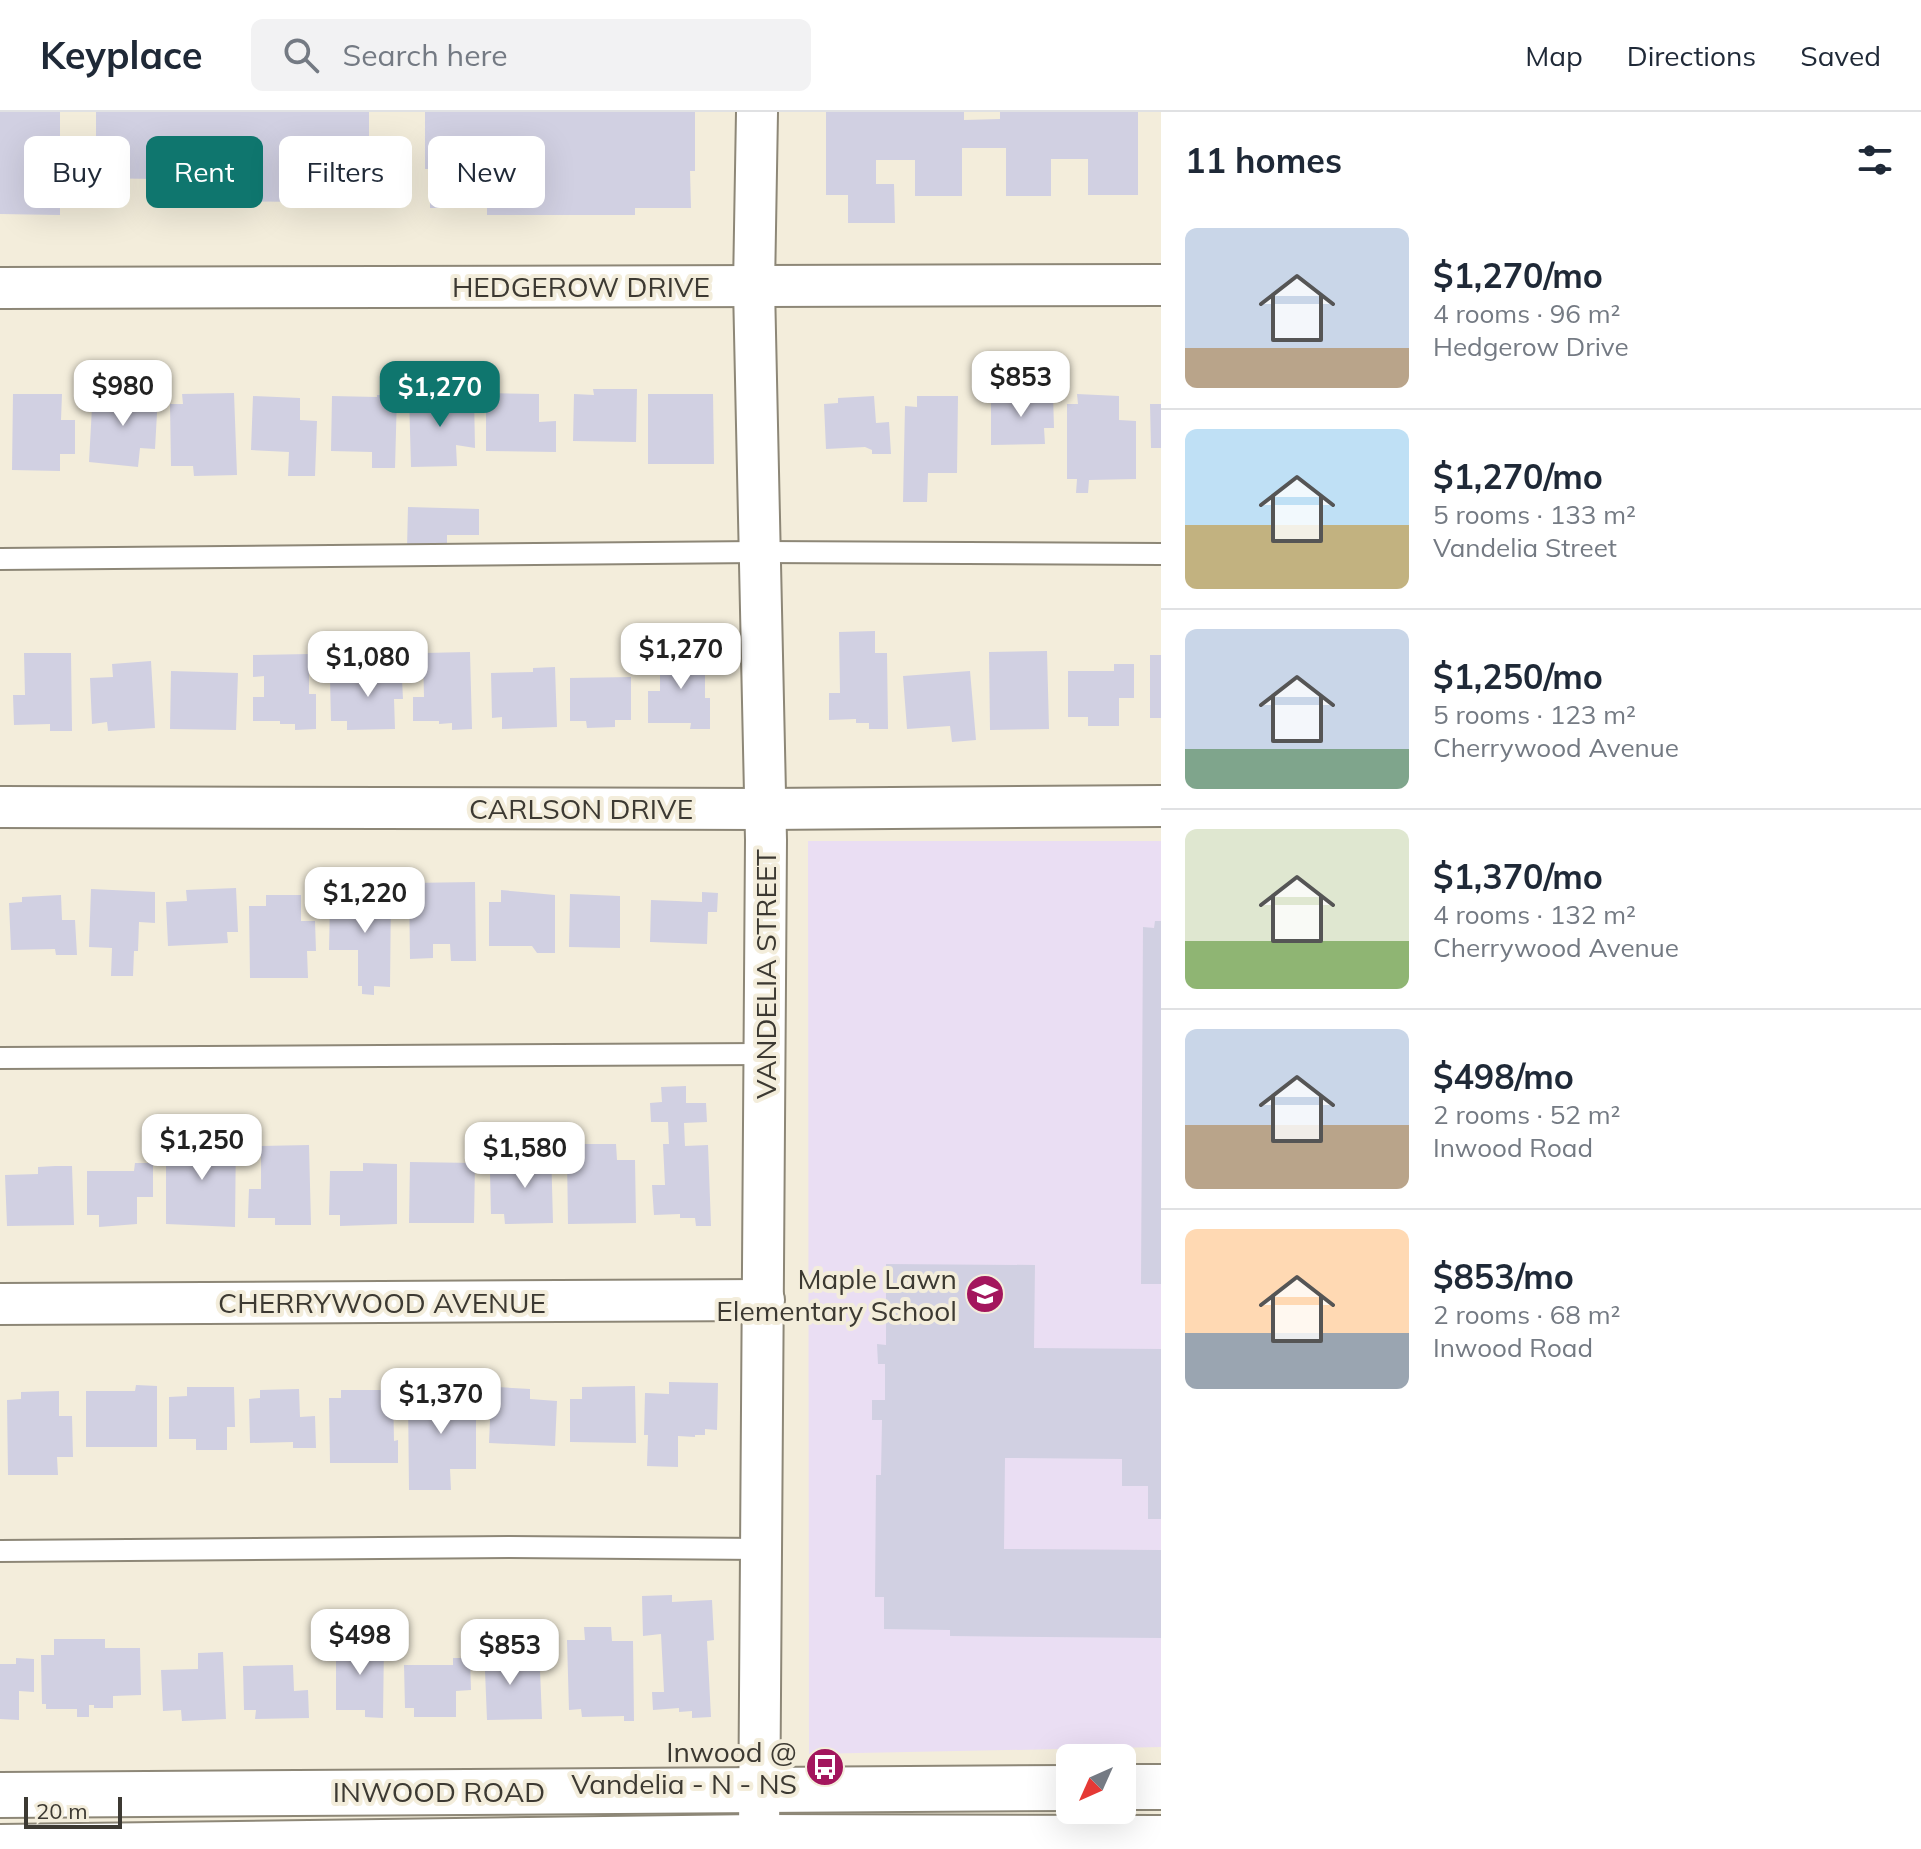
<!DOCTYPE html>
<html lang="en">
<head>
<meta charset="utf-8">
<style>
	:root { --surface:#fff; --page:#f2f2f3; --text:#1f2937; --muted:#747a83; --line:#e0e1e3; --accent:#0f766e }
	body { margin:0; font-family:Mulish,sans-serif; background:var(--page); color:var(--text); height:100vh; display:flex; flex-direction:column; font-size:30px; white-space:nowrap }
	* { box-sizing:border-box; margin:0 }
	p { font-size:26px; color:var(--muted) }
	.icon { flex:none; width:44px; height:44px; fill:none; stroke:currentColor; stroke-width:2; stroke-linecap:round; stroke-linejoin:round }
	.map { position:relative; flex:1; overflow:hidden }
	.details { display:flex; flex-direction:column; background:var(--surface); width:760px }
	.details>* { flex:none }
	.hud { position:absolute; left:24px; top:24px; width:760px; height:72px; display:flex; gap:16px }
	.needle { width:52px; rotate:225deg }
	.tools { position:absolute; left:1056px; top:1632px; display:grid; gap:16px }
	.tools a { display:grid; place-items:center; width:80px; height:80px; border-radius:12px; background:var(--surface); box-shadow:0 8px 32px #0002; font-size:40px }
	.scale { position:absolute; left:24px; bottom:20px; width:98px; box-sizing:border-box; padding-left:8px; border:4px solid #3c3932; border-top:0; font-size:22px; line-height:28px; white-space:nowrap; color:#3c3932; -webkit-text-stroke:6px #f3eddb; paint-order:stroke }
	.price { position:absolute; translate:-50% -68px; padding:0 18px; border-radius:16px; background:#fff; color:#222; font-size:26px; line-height:52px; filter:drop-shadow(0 2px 4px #0008) }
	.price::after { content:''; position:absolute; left:50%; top:48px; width:24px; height:18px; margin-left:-12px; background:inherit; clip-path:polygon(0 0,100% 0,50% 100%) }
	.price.selected { background:var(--accent); color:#fff }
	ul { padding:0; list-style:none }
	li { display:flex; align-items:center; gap:24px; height:200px; padding:0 24px }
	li+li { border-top:2px solid var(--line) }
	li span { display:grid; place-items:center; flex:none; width:224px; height:160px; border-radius:12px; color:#555 }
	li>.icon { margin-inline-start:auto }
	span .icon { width:96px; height:96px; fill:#fffc; stroke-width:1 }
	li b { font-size:34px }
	h2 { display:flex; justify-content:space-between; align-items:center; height:96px; padding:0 24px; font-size:34px }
	.tag { padding:0 28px; border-radius:12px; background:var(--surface); box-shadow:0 8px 32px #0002; font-size:28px; line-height:72px }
	.tag.selected { background:var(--accent); color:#fff }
	header { display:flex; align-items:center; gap:48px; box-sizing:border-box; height:112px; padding:0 40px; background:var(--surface); border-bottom:2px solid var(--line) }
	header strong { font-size:38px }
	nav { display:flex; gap:44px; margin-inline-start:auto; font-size:28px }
	.search { width:560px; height:72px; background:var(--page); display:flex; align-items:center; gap:20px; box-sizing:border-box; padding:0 28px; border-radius:12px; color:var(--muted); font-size:30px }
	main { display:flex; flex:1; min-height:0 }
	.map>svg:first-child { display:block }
	.education { fill:#eadef3 }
	.building { fill:#d1d0e2 }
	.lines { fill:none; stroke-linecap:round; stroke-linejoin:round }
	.service-casing { stroke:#8d8777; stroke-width:24 }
	.minor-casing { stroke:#8d8777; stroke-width:44 }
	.secondary-casing { stroke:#8d8777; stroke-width:48 }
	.service { stroke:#fff; stroke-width:20 }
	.minor { stroke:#fff; stroke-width:40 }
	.secondary { stroke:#fff; stroke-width:44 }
	.labels { text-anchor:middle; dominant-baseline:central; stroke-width:8; stroke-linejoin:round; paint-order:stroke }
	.street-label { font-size:28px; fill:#3c3932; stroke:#f3eddb }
	.poi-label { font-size:28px; fill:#3c3932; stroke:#f3eddb; text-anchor:end }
</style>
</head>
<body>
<header>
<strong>Keyplace</strong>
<div class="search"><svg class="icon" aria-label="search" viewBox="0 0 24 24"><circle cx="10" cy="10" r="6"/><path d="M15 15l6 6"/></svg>Search here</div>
<nav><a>Map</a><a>Directions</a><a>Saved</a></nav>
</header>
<main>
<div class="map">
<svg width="1161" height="1737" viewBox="0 0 1161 1737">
	<rect width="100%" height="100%" fill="#f3eddb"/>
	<path class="education" d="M808 729H1161V1635L809 1642Z"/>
	<g class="building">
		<path d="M0 0H60V103L0 102Z"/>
		<path d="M96 0H369V64H316V90L154 89V67L96 66Z"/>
		<path d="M425 0H695V59H690L691 96H635V103H487V96H430V57H425Z"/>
		<path d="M826 0H964V8L1000 7V0H1138V83H1088V47H1051V84H1006V36H962V84H915V48H876V72H894L895 111H848V83H826Z"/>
		<path d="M593 277H637L636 330 573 329 574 282 594 283Z"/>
		<path d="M101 281 158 283 155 337 140 336 138 355 89 350 92 295 100 296Z"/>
		<path d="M234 281 237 363 194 364 193 354H171L170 292H183L182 282Z"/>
		<path d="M486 281 539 282V310L556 309V340L486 339Z"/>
		<path d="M13 282H62L61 308H75V342H60V359L12 358Z"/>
		<path d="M648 282H713L714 352H648Z"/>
		<path d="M1053 282 1054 316H1044L1045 332 991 333V283Z"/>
		<path d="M1077 282 1119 284V308L1136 309V367L1089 368 1088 381H1076L1077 367H1067V292H1078Z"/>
		<path d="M377 283H397L395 356H372V340L331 339 332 284 377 285Z"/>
		<path d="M474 283 475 336 456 333 457 354 411 355 409 284Z"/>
		<path d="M253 284 300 286V308L317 309 315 364H288L289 340 251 338Z"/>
		<path d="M874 284 876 311 889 310 891 342H872V338L865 335 826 337 824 292 838 291V286Z"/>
		<path d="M917 284H958L957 361H928L927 390H903L905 294 917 295Z"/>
		<path d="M1150 292H1161V336H1151Z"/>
		<path d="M408 395 479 397V423H447V438L407 437Z"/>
		<path d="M875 519V541H887L888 617H869V611H856V607L829 608V581H840L839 520Z"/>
		<path d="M660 539H705V586H710V617H690L691 611H648V579H660Z"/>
		<path d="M1047 539 1049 617 990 618 989 540Z"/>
		<path d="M470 540 472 617 452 618V611L439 612V609H413V585H424L423 541Z"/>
		<path d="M24 541H71L72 619H50V612L14 613 13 583H25Z"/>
		<path d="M309 542V582H316V617L295 618V612H280V609H253V585H264V564L253 565V543Z"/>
		<rect x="1150" y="543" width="11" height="63"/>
		<path d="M382 548H401L403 587H394L395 617 347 618V609H331L330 567 382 566Z"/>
		<path d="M151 549 155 616 108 619 107 610 92 612 90 566 113 565 112 552Z"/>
		<path d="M1114 552H1134V586H1119V614H1088V605H1068V559H1114Z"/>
		<path d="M555 555 557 615 502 617V605L492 606 491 561 533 560V556Z"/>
		<path d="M171 559 238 561 236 618 170 617Z"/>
		<path d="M970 559 976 628 952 630 950 614 907 617 903 564Z"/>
		<path d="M631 565V608H615V615L587 616 586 609H570V566Z"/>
		<path d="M475 770 476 849H451L450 832H433V846L410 847 409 771Z"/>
		<path d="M236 776 238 820H227L228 831 168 834 166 790 187 789 186 778Z"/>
		<path d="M91 777 155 780V811L139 810 138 839H134L133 864H111L112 836 89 835Z"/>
		<path d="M377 777H391L390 875 374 874V883L362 882V874H358V838H329L330 790H342V778H351L350 782 377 783Z"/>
		<path d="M501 778 555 783V841H537L532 834H489V790H501Z"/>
		<path d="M702 780 718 781 717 800H708L707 832 650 830 651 788 702 790Z"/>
		<path d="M570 782 620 784V836L569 835Z"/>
		<path d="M61 783 62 808H75L77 843H56L55 837 11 838 9 791 22 790V785Z"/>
		<path d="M266 783H301V809H315L316 839H307L308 866H250L249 794H266Z"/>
		<path d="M1155 809H1161V1172H1141L1143 815 1154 816Z"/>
		<path d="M686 974V991H706L707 1010 684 1011 685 1034 708 1033 711 1114H696L695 1106H680V1102L654 1103 652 1073H665L663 1032H669L668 1010H651L650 991 662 990 661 975Z"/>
		<path d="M204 1019H236L235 1115 166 1112V1034H204Z"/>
		<path d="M575 1032H616L617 1048H635L636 1111 568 1112 567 1045H576Z"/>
		<path d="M309 1033 311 1113H275V1106H248L249 1077H261V1034Z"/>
		<path d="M551 1036 553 1111 505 1112 504 1102H491L490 1061 523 1060 522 1037Z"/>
		<path d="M410 1050 475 1051 474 1111H409Z"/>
		<path d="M135 1051H153V1085H137V1112L99 1115V1103H87V1059H134Z"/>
		<path d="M363 1051 397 1052V1112L340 1114V1103H329L330 1059H363Z"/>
		<path d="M55 1054H72L74 1113 7 1114 5 1063 38 1062V1055Z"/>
		<path d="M886 1152 1035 1153 1034 1236 1161 1237V1407H1148V1374H1122V1347L1005 1346 1004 1437 1161 1438V1526L950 1524V1518L884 1517V1485H875L876 1363H881L882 1308H872V1288H885V1252H878L877 1232 886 1233Z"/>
		<path d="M669 1270 718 1271 717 1318 705 1317V1323H695V1325L678 1324V1355L647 1354 648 1323H644L645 1281 669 1282Z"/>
		<path d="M136 1273 157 1274V1335H86V1279H135Z"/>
		<path d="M424 1274H476V1357H450L451 1378H409L408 1284H424Z"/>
		<path d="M635 1274 636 1331 570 1330V1287H582V1275Z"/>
		<path d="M187 1275H234L235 1315H227V1338H196V1327H169V1285L187 1284Z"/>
		<path d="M498 1275 530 1277V1287L557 1289 555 1334 489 1331 491 1285H498Z"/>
		<path d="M299 1277 300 1305 315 1304 316 1336H293V1330L250 1331 249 1287 260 1286V1278Z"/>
		<path d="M341 1278H393L394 1329 398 1328V1351H330L329 1286H341Z"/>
		<path d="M59 1279V1304H72L73 1345H57L58 1363H8L7 1288 21 1287V1280Z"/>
		<path d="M672 1483V1490L712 1488 714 1528 707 1529 711 1605 692 1606V1599L679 1600V1596L653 1598 652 1580H664L661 1522 643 1524 642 1484Z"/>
		<path d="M584 1515H611L612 1529H633L634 1609H624V1604L582 1605 581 1597 569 1598 567 1528H585Z"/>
		<path d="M54 1527H105V1536H140L141 1583 113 1584V1596H94V1593H89V1605H77V1597H46V1592H42L41 1543H54Z"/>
		<path d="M336 1529 384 1530 383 1606 365 1605V1598H336Z"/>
		<path d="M484 1534H513L514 1559 540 1558 542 1607 487 1608Z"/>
		<path d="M223 1540 226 1607 182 1609 181 1598 163 1599 161 1558 198 1557V1541Z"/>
		<path d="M16 1546 34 1547V1580L19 1579V1608L0 1607V1552H16Z"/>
		<path d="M453 1546H470L471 1578 456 1579V1605H414V1596H405L404 1553H453Z"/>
		<path d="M293 1553 294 1579 308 1578 309 1606 255 1607 256 1598H244L243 1554Z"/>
	</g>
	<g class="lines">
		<defs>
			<g id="service">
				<path d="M0 447 758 440 1161 442"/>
				<path d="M0 946 765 942"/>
				<path d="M0 1439 509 1435 762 1437"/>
			</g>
			<g id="minor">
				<path d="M757 0 754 175 766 728 759 1725"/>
				<path d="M0 176 1161 173"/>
				<path d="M0 695 766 697 1161 694"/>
				<path d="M0 1192 764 1188"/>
			</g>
			<g id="secondary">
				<path d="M1122 1675H1161"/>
				<path d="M0 1683 1070 1676"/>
				<path d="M0 1735 759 1725 1161 1726"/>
			</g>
		</defs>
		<use href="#service" class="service-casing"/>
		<use href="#minor" class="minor-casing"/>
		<use href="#secondary" class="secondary-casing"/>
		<use href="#service" class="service"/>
		<use href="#minor" class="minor"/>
		<use href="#secondary" class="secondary"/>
	</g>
	<defs>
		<symbol id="school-disc" viewBox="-11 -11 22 22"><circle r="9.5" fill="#a3165d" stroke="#f3eddb"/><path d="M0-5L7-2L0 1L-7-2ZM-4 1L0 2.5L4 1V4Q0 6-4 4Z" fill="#fff"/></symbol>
		<symbol id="bus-disc" viewBox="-11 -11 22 22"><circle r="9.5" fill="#a3165d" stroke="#f3eddb"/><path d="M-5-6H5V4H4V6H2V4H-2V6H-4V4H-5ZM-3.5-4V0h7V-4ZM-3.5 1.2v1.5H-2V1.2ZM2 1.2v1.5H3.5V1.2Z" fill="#fff"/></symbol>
	</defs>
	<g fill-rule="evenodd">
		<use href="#school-disc" x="963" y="1160" width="44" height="44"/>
		<use href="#bus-disc" x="803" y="1633" width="44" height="44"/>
	</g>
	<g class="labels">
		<g class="street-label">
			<text x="581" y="174">HEDGEROW DRIVE</text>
			<text x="581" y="696">CARLSON DRIVE</text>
			<text transform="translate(765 862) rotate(-90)">VANDELIA STREET</text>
			<text x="382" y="1190">CHERRYWOOD AVENUE</text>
			<text x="439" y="1679">INWOOD ROAD</text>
		</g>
		<g class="poi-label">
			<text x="957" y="1166">Maple Lawn<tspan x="957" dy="32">Elementary School</tspan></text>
			<text x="797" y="1639">Inwood @<tspan x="797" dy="32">Vandelia - N - NS</tspan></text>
		</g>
	</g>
</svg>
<div class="tools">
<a><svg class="needle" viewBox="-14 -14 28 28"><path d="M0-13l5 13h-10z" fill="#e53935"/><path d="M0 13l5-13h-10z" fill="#747a83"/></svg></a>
</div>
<div class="scale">20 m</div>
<b class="price" style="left:1021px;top:307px">$853</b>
<b class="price" style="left:123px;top:316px">$980</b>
<b class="price selected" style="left:440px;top:317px">$1,270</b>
<b class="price" style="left:681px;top:579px">$1,270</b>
<b class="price" style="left:368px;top:587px">$1,080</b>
<b class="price" style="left:365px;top:823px">$1,220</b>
<b class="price" style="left:202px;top:1070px">$1,250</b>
<b class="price" style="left:525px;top:1078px">$1,580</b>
<b class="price" style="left:441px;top:1324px">$1,370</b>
<b class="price" style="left:360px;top:1565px">$498</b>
<b class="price" style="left:510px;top:1575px">$853</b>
<div class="hud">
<a class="tag">Buy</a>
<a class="tag selected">Rent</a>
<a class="tag">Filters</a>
<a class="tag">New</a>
</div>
</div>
<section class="details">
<h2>11 homes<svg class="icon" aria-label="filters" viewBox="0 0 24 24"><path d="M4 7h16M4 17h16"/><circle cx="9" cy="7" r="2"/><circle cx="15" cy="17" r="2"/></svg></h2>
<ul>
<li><span style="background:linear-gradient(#c9d6e8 75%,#b9a48a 0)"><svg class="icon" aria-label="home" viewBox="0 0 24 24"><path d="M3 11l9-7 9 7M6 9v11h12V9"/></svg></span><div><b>$1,270/mo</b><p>4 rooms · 96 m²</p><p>Hedgerow Drive</p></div></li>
<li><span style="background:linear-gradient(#bfe0f5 60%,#c2b280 0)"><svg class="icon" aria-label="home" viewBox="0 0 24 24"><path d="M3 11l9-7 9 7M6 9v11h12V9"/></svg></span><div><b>$1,270/mo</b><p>5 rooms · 133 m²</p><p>Vandelia Street</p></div></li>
<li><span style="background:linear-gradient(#c9d6e8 75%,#7fa58c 0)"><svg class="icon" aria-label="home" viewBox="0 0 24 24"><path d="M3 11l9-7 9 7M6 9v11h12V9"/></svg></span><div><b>$1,250/mo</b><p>5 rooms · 123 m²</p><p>Cherrywood Avenue</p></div></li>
<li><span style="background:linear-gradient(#dfe7d0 70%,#8fb573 0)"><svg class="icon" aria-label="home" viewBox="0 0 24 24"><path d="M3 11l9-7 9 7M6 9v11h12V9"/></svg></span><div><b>$1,370/mo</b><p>4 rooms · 132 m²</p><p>Cherrywood Avenue</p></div></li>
<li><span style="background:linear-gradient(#c9d6e8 60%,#b9a48a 0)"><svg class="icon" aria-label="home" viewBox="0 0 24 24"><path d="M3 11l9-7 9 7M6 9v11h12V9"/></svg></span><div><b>$498/mo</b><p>2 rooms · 52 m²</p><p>Inwood Road</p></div></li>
<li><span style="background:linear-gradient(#ffd9b3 65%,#9aa5b1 0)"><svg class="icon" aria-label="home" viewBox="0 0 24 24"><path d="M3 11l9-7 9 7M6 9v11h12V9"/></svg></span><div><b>$853/mo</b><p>2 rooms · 68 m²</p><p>Inwood Road</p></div></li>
</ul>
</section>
</main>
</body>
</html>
